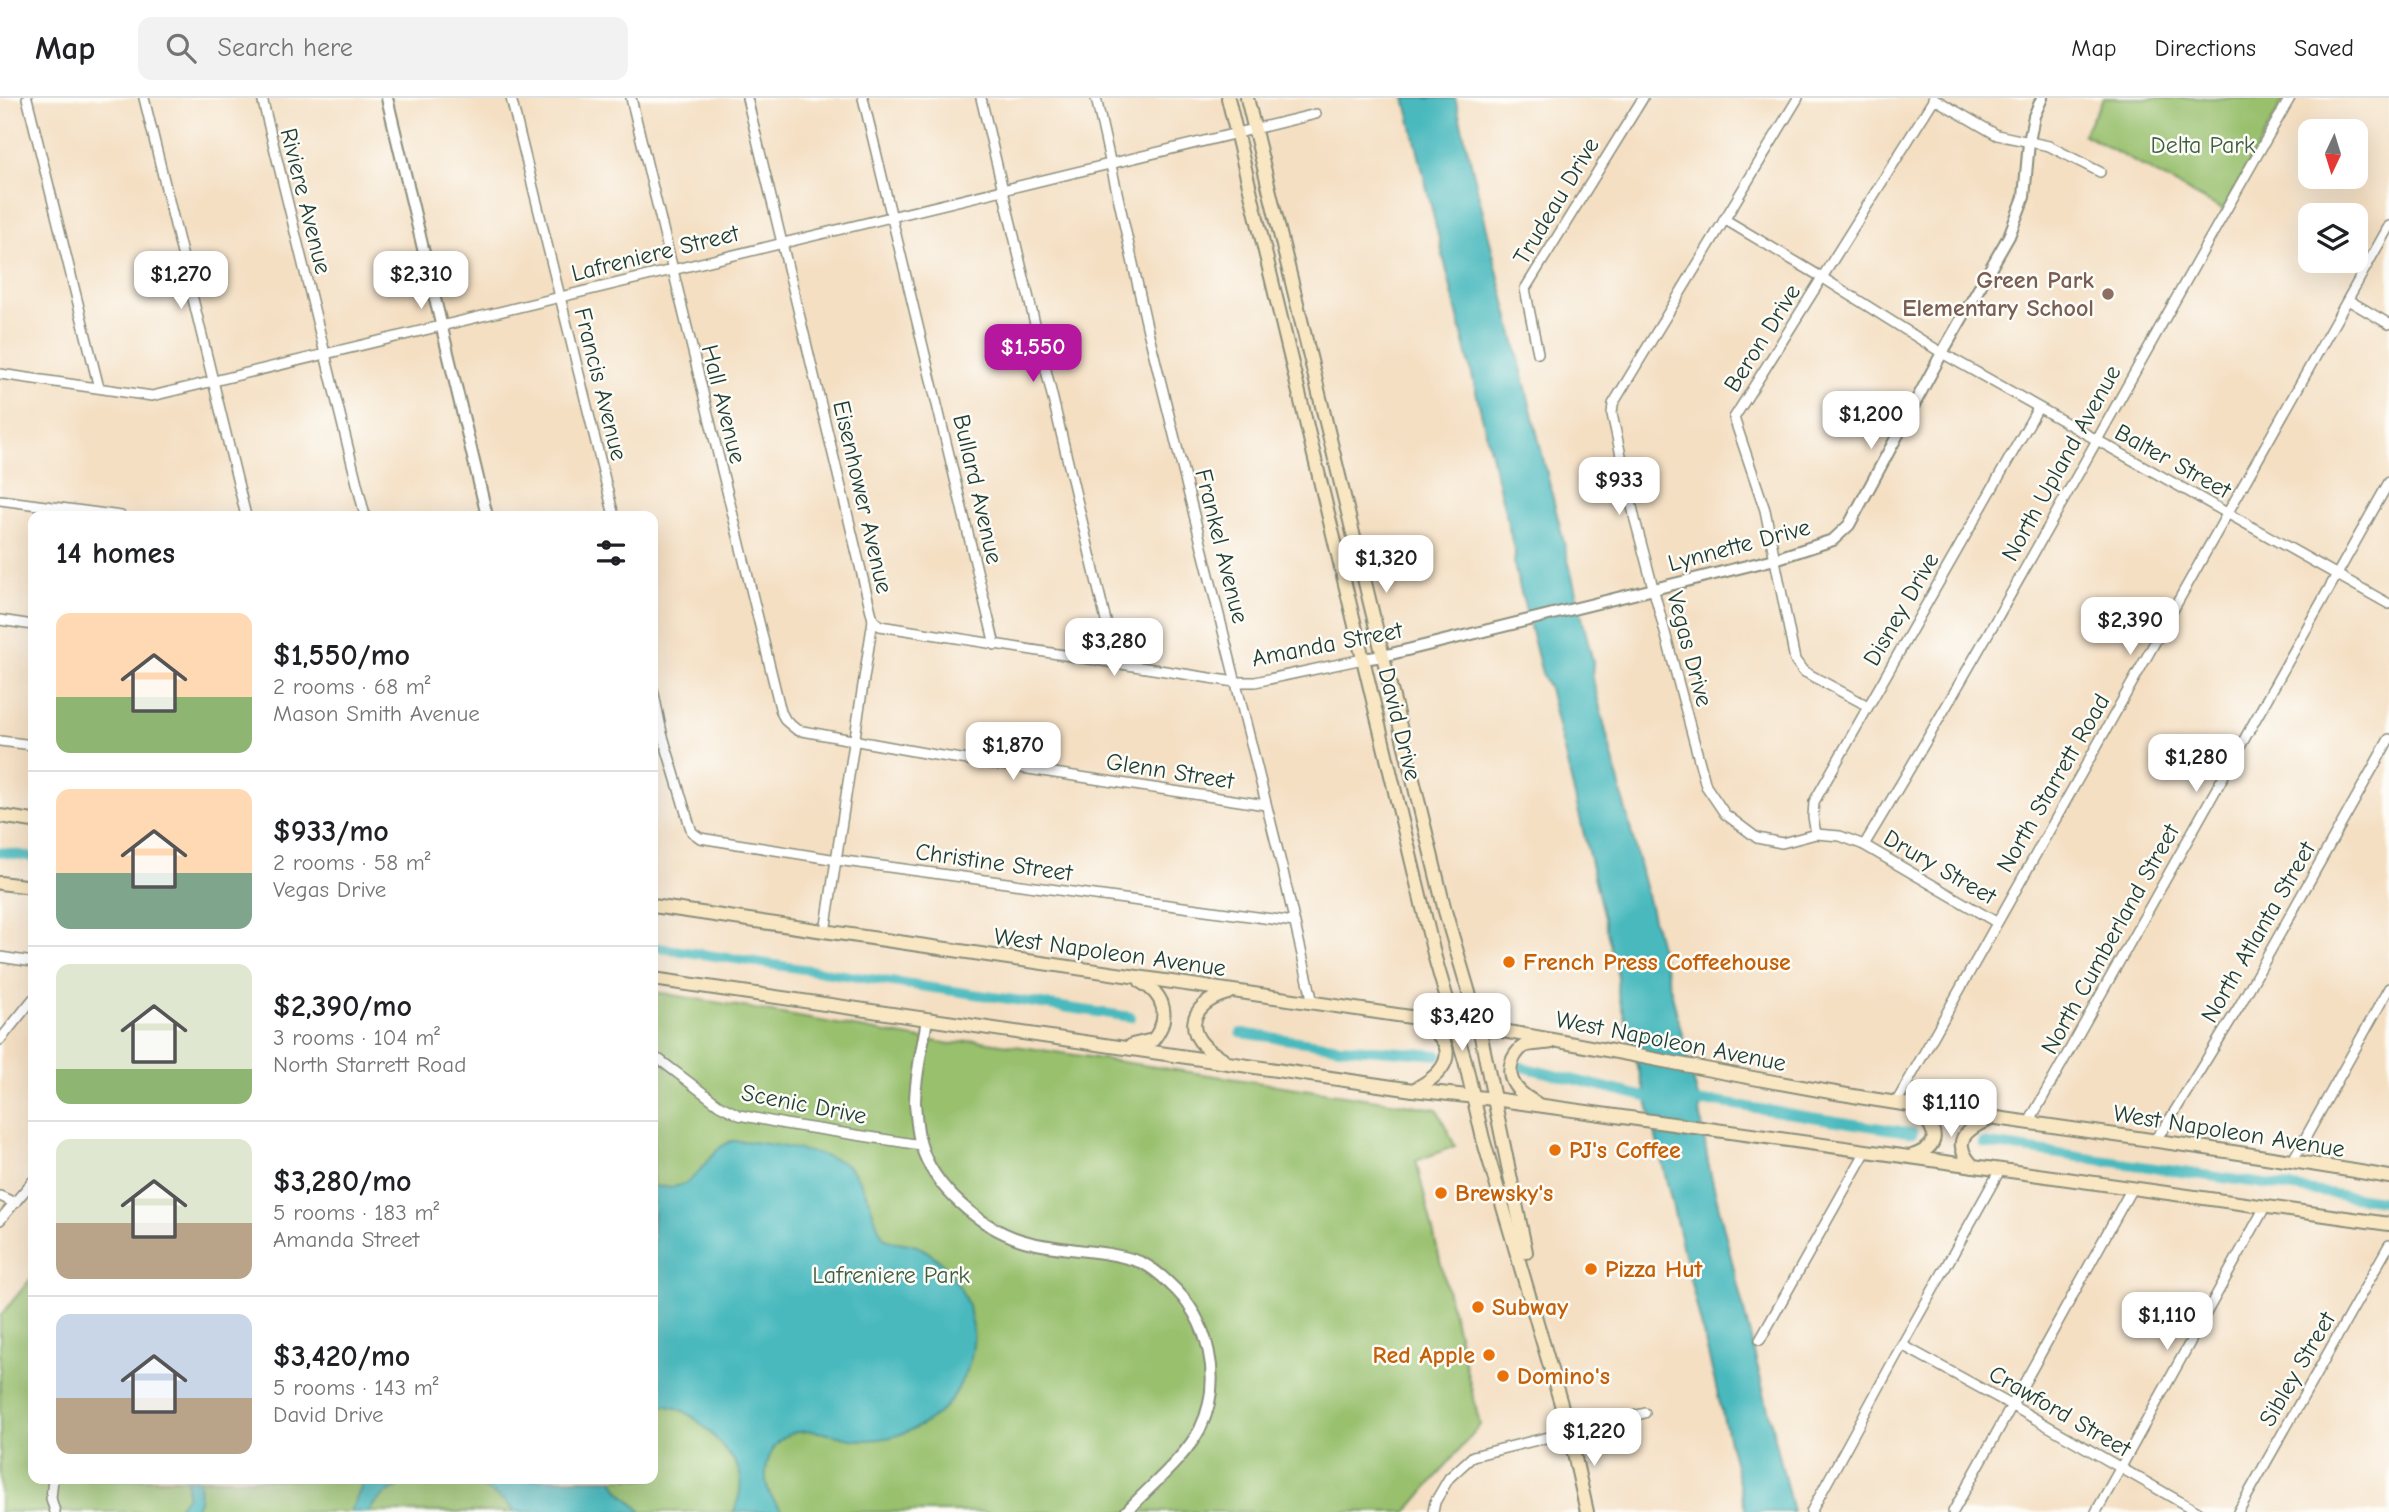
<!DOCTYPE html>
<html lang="en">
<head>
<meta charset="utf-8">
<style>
	:root { --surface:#fff; --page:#f2f2f2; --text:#202124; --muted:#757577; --line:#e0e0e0; --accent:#b5179e }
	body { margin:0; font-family:"Comic Neue",sans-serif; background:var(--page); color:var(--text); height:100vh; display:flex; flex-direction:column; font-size:26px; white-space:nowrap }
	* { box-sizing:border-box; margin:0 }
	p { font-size:23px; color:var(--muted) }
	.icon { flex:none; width:38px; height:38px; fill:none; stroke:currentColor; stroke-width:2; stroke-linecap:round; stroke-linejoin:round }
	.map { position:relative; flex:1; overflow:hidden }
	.drawer { position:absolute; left:28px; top:413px; width:630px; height:973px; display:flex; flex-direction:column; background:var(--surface); border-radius:14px; box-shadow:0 7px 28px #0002 }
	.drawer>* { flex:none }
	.needle { width:46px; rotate:184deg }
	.buttons { position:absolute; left:2298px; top:21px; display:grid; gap:14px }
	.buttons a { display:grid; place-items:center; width:70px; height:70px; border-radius:14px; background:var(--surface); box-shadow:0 7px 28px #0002; font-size:35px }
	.price { position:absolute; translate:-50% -60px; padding:0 16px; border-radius:14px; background:#fff; color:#222; font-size:23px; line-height:46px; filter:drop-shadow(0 2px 4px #0008) }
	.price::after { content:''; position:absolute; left:50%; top:42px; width:21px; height:16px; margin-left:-10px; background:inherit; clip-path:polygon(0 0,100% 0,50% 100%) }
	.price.selected { background:var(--accent); color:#fff }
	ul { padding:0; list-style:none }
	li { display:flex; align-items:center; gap:21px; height:175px; padding:0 28px }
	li+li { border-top:2px solid var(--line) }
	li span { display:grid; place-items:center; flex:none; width:196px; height:140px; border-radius:14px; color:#555 }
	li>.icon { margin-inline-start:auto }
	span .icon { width:84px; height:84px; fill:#fffc; stroke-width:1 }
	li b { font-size:30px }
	h2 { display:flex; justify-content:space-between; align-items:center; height:84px; padding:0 28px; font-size:30px }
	header { display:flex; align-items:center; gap:42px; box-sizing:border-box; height:98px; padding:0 35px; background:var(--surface); border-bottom:2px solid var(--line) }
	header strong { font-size:33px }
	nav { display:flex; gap:38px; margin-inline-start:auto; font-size:24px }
	.search { width:490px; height:63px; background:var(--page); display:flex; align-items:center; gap:18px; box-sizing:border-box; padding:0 24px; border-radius:14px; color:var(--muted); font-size:26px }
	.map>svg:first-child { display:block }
	.green { fill:#98c06d; stroke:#5c7e50; stroke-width:2 }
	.water { fill:#49b9be; stroke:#347b79; stroke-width:2 }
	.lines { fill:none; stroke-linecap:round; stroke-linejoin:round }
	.canal { stroke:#49b9be; stroke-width:10 }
	.minor-casing { stroke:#8a8e7c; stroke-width:12 }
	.tertiary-casing { stroke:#8a8e7c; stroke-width:14 }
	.secondary-casing { stroke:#8a8e7c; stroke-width:16 }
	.minor { stroke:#fff; stroke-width:9 }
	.tertiary { stroke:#fff; stroke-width:10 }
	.secondary { stroke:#f9e7c3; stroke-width:12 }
	.education-dot { fill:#8d6e63; stroke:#fdfcf7; stroke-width:2.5 }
	.food-dot { fill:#e8710a; stroke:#fdfcf7; stroke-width:2.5 }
	.labels { text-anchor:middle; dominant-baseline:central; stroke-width:5; stroke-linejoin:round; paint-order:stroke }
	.park-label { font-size:24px; fill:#3d5e42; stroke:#fdfcf7 }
	.street-label { font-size:24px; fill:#1f3d34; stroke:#fdfcf7 }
	.education-label { font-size:24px; font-weight:bold; fill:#785e54; stroke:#fdfcf7; text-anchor:end }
	.food-label { font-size:24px; font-weight:bold; fill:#c56008; stroke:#fdfcf7; text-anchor:start }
</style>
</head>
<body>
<header>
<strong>Map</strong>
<div class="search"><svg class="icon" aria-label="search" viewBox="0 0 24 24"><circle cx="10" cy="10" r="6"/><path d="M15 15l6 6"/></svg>Search here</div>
<nav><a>Map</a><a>Directions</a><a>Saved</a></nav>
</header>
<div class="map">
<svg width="2389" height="1414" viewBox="0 0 2389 1414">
	<rect width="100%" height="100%" fill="#fdfcf7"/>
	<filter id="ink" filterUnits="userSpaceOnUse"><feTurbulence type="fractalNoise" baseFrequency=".0143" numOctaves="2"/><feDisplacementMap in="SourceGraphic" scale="14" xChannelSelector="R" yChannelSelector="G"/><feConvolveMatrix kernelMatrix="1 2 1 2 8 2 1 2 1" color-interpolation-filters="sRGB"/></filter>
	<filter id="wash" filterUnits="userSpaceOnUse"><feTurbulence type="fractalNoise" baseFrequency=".00686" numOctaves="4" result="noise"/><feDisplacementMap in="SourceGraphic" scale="28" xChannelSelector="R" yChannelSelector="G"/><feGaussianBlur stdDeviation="1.57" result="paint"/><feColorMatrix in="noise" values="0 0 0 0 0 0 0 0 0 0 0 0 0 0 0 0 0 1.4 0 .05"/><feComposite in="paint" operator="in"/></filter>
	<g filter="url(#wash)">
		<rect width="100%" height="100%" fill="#f4dfc3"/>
		<g class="green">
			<path d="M2104 0H2285L2223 112 2083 36Z"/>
			<path d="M653 894C753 909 852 930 951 946L975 942 1437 1011 1455 1048 1416 1063 1480 1327 1407 1414H0V1218L33 1178V1381H653Z"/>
		</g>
		<g class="water">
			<path d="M1405 0H1455L1593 564 1592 578 1698 1000 1708 1065 1793 1414H1746L1649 1010 1617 892 1618 879 1549 590 1543 579 1514 467 1515 455Z"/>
			<path d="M732 1043C754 1042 830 1055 846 1067 858 1076 863 1089 869 1102 872 1110 879 1137 886 1141 894 1146 909 1143 921 1150 957 1169 981 1218 971 1259 969 1267 965 1276 961 1284 944 1325 894 1347 851 1341 834 1338 816 1331 799 1334 772 1337 761 1370 768 1392 771 1401 778 1407 784 1414H734C739 1402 742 1389 740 1376 737 1364 729 1357 722 1348 705 1328 682 1302 653 1309V1088C705 1096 697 1057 732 1043Z"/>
			<path d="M187 1381H199C201 1405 201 1414 174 1414L187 1398Z"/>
			<path d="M362 1381H613L619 1392 642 1414H515C480 1372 400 1367 368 1414H350L361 1390Z"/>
		</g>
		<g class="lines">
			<g class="canal">
				<path d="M0 754 33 759"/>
				<path d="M653 849 1131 919"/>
				<path d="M1241 935 1340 949 1438 957"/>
				<path d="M1518 968 1658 1002"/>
				<path d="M1684 1005 1716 1004 1913 1035"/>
				<path d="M1983 1045 2389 1104"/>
			</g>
		</g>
	</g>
	<g filter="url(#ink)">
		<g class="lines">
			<defs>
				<g id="minor">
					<path d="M27 0 99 290"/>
					<path d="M144 0 246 418"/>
					<path d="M262 0 365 418"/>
					<path d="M511 0 614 418"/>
					<path d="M631 0 781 614 786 623 797 632 935 657 1266 707"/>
					<path d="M747 0 873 522 825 834"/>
					<path d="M863 0 995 547"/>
					<path d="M981 0 1116 565"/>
					<path d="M1096 0 1148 233 1282 769 1313 905"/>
					<path d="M1798 0 1613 306 1612 316 1635 422 1706 688 1725 716 1757 740 1782 745 1816 736 1840 738 1864 747 1996 824"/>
					<path d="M1933 0 1997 37 2049 48 2100 74"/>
					<path d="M1724 121 1823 180 1942 255 2389 506"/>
					<path d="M2348 202 2389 226"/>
					<path d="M1538 255 1525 191 1643 0"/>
					<path d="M0 276 152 298 1316 16"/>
					<path d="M0 402 121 418"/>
					<path d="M0 522 33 527"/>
					<path d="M873 522 880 528 1235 584H1255L1363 561"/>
					<path d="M653 591 662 635 689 725 692 734 700 740 837 762 1294 824"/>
					<path d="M1868 608 1803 573 1795 562 1765 412 1734 320 1934 1"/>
					<path d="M0 643 33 647"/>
					<path d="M1816 736 1813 719 1814 704 2038 310"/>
					<path d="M1864 747C2013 502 2146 248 2290 0"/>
					<path d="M0 859 33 864"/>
					<path d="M0 942 33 901"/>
					<path d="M653 960 660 962 719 1007 739 1017 785 1026 921 1047"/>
					<path d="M1896 1005 2389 128"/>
					<path d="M2029 1024 2389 384"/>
					<path d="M2154 1042 2165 1029 2240 907 2389 641"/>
					<path d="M2293 1062 2389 890"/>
					<path d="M0 1098 15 1105"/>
					<path d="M0 1122 33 1083"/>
					<path d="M1760 1242 1866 1053"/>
					<path d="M1902 1247 2004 1303 2198 1414"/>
					<path d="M53 1381 51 1400 55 1414"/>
					<path d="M1433 1414 1435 1404 1449 1380 1473 1358 1645 1315"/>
					<path d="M1811 1414 1902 1247 2000 1072"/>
					<path d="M1953 1414 2132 1090"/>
					<path d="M2096 1414 2265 1109"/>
					<path d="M2238 1414 2389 1147"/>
				</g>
				<g id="tertiary">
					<path d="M387 0 487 418"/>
					<path d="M1363 561 1383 558 1775 461 1833 442 1849 427 1942 255 2009 138 2024 99 2029 44 2034 18 2042 0"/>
					<path d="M927 921C923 948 915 977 915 1005 916 1018 917 1034 921 1047 933 1089 980 1129 1021 1142 1059 1154 1102 1150 1140 1164 1152 1169 1161 1177 1170 1186 1209 1221 1224 1282 1200 1331 1184 1361 1149 1389 1126 1414"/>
				</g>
				<g id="secondary">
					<path d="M1228 0 1435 860 1465 963 1483 1041 1569 1333 1587 1414"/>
					<path d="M1247 0 1445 813 1479 929 1526 1154"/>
					<path d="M0 718 33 723"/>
					<path d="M0 785 33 789"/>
					<path d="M653 808 1479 929C1606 950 1732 978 1859 999 2036 1028 2213 1048 2389 1079"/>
					<path d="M653 881 1413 992 1494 1001 2389 1126"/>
					<path d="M1132 947 1153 942C1171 920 1165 897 1141 884"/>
					<path d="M1222 960C1182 941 1186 906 1228 895"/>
					<path d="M1413 992C1451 973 1462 946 1419 924"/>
					<path d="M1536 1005C1519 996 1504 981 1513 961 1515 957 1520 950 1524 948 1531 945 1544 946 1552 944"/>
					<path d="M1912 1058C1948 1046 1933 1027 1913 1007"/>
					<path d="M1973 1068C1948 1041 1969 1030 1993 1019"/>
				</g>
			</defs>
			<use href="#minor" class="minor-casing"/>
			<use href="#tertiary" class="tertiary-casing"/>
			<use href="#secondary" class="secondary-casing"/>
			<use href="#minor" class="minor"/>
			<use href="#tertiary" class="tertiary"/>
			<use href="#secondary" class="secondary"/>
		</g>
	</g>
	<circle class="education-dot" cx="2108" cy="196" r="7"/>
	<g class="food-dot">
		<circle cx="1509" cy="864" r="7"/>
		<circle cx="1555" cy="1052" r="7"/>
		<circle cx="1441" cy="1095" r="7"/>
		<circle cx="1591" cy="1171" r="7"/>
		<circle cx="1478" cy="1209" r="7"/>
		<circle cx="1489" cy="1257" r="7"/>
		<circle cx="1503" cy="1278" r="7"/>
	</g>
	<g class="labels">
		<g class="park-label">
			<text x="2203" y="47">Delta Park</text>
			<text x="891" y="1177">Lafreniere Park</text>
		</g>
		<g class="street-label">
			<text transform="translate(306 103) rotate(76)">Riviere Avenue</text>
			<text transform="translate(1556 103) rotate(-59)">Trudeau Drive</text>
			<text transform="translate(655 155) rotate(-14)">Lafreniere Street</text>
			<text transform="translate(1762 240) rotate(-58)">Beron Drive</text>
			<text transform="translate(601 286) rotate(76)">Francis Avenue</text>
			<text transform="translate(724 306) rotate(76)">Hall Avenue</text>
			<text transform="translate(2173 363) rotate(29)">Balter Street</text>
			<text transform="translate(2061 365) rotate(-61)">North Upland Avenue</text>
			<text transform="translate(978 391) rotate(77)">Bullard Avenue</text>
			<text transform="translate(863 399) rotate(77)">Eisenhower Avenue</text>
			<text transform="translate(1739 447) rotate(-15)">Lynnette Drive</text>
			<text transform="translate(1222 448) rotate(76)">Frankel Avenue</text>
			<text transform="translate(1901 511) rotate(-60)">Disney Drive</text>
			<text transform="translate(1327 546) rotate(-11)">Amanda Street</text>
			<text transform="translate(1690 551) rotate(75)">Vegas Drive</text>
			<text transform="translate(1400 626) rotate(76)">David Drive</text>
			<text transform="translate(1170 673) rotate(9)">Glenn Street</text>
			<text transform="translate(2053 685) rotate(-60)">North Starrett Road</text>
			<text transform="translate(994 764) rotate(8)">Christine Street</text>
			<text transform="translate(1940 769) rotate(30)">Drury Street</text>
			<text transform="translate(2258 834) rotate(-60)">North Atlanta Street</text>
			<text transform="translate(2110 841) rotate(-61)">North Cumberland Street</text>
			<text transform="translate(1110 854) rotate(8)">West Napoleon Avenue</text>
			<text transform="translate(1671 943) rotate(11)">West Napoleon Avenue</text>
			<text transform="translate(804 1006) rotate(11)">Scenic Drive</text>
			<text transform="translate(2229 1033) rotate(9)">West Napoleon Avenue</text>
			<text transform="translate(2297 1271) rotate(-60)">Sibley Street</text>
			<text transform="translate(2060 1313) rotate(30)">Crawford Street</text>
		</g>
		<g class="education-label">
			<text x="2094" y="182">Green Park<tspan x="2094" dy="28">Elementary School</tspan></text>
		</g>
		<g class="food-label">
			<text x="1523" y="864">French Press Coffeehouse</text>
			<text x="1569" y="1052">PJ's Coffee</text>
			<text x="1455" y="1095">Brewsky's</text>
			<text x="1605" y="1171">Pizza Hut</text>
			<text x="1492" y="1209">Subway</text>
			<text x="1475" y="1257" text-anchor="end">Red Apple</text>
			<text x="1517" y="1278">Domino's</text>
		</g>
	</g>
</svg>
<div class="buttons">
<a><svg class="needle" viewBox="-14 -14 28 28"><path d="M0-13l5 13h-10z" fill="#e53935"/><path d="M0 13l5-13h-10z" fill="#757577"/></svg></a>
<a><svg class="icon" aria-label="layers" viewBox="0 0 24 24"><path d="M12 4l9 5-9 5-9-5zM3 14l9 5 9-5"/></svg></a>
</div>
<b class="price" style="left:181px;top:213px">$1,270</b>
<b class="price" style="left:421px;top:213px">$2,310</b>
<b class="price selected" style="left:1033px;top:286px">$1,550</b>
<b class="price" style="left:1871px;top:353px">$1,200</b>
<b class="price" style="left:1619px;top:419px">$933</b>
<b class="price" style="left:1386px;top:497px">$1,320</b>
<b class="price" style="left:2130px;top:559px">$2,390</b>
<b class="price" style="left:1114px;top:580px">$3,280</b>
<b class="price" style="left:1013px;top:684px">$1,870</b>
<b class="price" style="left:2196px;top:696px">$1,280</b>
<b class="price" style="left:1462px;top:955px">$3,420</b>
<b class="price" style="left:1951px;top:1041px">$1,110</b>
<b class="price" style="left:2167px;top:1254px">$1,110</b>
<b class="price" style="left:1594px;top:1370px">$1,220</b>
<section class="drawer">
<h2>14 homes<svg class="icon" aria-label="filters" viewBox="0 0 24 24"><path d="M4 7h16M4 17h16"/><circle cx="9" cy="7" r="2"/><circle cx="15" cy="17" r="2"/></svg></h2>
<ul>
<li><span style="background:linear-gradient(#ffd9b3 60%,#8fb573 0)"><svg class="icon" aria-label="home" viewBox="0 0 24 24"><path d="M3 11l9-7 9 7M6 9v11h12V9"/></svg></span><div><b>$1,550/mo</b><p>2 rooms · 68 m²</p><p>Mason Smith Avenue</p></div></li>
<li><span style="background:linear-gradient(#ffd9b3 60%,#7fa58c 0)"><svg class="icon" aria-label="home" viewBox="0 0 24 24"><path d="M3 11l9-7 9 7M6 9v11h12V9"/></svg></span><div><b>$933/mo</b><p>2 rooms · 58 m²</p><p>Vegas Drive</p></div></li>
<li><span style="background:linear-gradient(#dfe7d0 75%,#8fb573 0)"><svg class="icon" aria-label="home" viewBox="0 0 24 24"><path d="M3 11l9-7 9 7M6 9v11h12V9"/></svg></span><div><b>$2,390/mo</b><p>3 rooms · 104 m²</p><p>North Starrett Road</p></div></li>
<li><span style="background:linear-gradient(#dfe7d0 60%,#b9a48a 0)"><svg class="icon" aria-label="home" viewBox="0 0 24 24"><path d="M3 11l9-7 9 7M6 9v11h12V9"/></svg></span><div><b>$3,280/mo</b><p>5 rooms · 183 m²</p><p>Amanda Street</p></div></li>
<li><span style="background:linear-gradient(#c9d6e8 60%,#b9a48a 0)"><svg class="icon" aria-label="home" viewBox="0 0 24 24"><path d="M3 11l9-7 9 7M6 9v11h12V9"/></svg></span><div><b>$3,420/mo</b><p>5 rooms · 143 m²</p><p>David Drive</p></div></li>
</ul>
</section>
</div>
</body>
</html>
